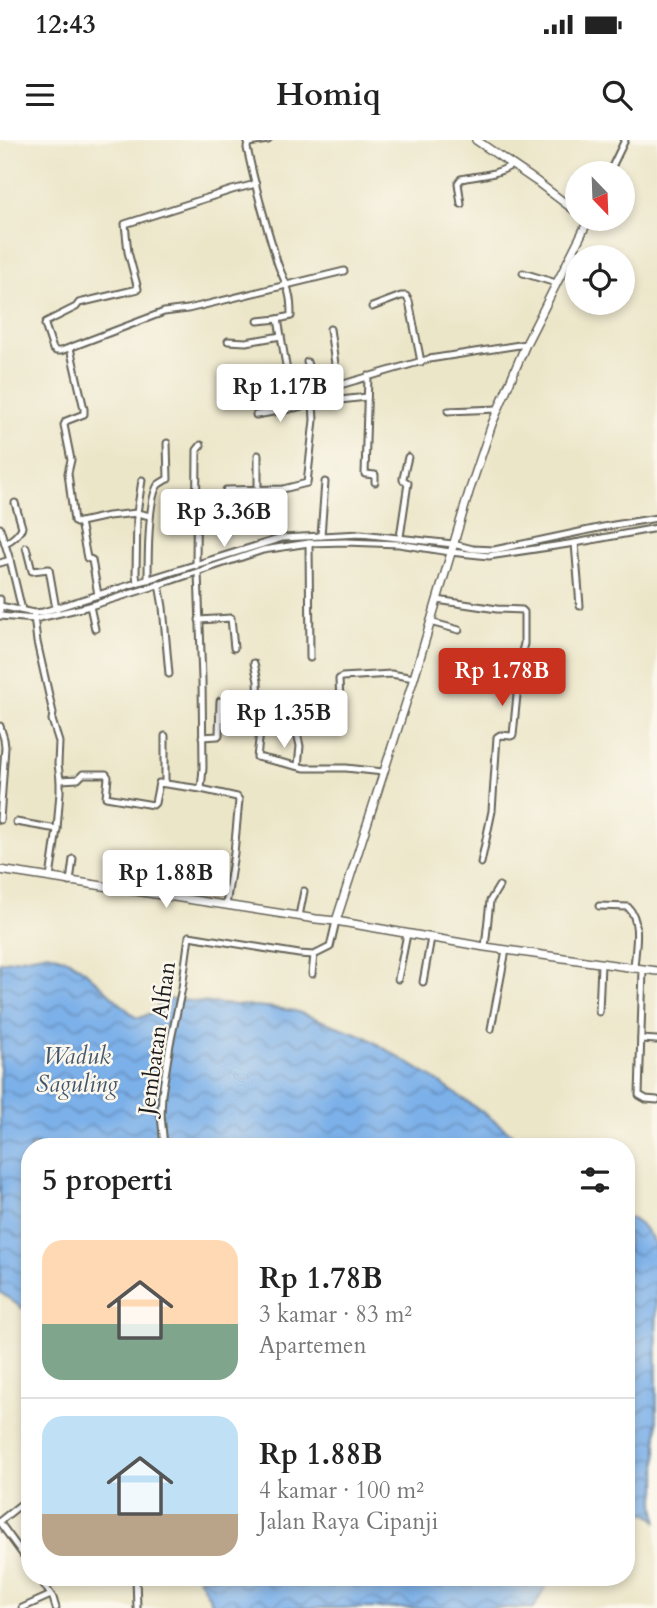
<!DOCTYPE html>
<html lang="id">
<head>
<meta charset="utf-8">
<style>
	:root { --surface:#fff; --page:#f2f2f2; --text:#222; --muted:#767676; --line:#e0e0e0; --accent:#c8321e }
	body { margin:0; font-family:Cardo,serif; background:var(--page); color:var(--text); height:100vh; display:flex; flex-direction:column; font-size:26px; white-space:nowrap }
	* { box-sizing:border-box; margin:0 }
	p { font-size:23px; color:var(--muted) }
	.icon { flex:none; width:38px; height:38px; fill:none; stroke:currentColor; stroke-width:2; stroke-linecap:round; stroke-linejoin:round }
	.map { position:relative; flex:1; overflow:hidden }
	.sheet { position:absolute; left:21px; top:998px; width:614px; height:448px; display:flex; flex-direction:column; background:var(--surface); border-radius:28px; box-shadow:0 4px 10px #0003 }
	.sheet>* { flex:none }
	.needle { width:46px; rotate:157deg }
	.fabs { position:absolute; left:565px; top:21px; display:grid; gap:14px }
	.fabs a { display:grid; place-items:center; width:70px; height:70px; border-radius:50%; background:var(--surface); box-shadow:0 4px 10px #0003; font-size:35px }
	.price { position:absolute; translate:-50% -60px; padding:0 16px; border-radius:7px; background:#fff; color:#222; font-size:23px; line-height:46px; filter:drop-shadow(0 2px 4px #0008) }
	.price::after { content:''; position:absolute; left:50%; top:42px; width:21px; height:16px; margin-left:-10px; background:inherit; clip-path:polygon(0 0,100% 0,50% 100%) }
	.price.active { background:var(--accent); color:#fff }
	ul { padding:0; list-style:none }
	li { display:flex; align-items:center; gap:21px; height:175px; padding:0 21px }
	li+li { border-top:2px solid var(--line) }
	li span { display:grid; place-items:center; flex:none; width:196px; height:140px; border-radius:21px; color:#555 }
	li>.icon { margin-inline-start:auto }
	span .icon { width:84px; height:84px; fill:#fffc; stroke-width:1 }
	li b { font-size:30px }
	h2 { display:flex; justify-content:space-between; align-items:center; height:84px; padding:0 21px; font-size:30px }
	.status { display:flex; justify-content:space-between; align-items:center; height:49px; padding:0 35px; background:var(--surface); direction:ltr }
	.status svg { height:19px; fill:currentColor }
	header { display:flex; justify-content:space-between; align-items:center; height:91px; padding:0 21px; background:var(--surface); font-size:32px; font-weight:700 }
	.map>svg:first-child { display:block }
	.water { fill:url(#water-waves); stroke:#4c6682; stroke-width:2 }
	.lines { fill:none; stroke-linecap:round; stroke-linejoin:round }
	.street-casing { stroke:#656359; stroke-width:9 }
	.secondary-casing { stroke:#656359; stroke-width:10 }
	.street { stroke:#fff; stroke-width:5 }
	.secondary { stroke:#fff; stroke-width:7 }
	.labels { text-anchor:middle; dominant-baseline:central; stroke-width:5; stroke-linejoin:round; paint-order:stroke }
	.street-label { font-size:23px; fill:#1c1c1c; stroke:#fbf7ec }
	.water-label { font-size:24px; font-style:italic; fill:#42576e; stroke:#fbf7ec }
</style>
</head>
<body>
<div class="status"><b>12:43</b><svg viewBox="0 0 49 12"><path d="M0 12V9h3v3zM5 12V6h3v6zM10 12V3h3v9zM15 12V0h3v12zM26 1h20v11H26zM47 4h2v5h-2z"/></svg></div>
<header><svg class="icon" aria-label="menu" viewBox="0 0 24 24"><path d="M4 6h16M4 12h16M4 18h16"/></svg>Homiq<svg class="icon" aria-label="search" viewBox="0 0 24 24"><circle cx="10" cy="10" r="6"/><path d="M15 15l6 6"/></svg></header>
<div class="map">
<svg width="657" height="1468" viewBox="0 0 657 1468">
	<defs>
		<pattern id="water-waves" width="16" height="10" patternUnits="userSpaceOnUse" patternTransform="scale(1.75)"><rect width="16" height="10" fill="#7cb0e9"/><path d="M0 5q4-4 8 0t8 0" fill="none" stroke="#658ebc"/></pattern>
	</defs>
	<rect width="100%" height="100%" fill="#fbf7ec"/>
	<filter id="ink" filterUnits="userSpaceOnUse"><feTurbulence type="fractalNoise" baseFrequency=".0143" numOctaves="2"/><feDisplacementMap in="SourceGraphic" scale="14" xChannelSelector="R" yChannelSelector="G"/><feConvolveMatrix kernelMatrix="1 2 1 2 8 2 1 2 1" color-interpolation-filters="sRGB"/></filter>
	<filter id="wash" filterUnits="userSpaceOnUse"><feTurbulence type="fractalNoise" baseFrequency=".00686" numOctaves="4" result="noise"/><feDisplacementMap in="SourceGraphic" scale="28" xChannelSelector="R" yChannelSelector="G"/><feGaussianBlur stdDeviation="1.57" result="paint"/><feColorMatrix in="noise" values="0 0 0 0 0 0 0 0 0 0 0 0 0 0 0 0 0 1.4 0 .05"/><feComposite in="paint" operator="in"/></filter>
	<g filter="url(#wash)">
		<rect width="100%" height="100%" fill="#ece6c9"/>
		<g class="water">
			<path d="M48 813 69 820 85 831 135 877 140 878 149 874 164 862 170 859 221 864 267 867 295 871 364 896 433 938 484 973 524 1003 530 1006H30V1174L0 1152V822Z"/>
			<path d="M627 1076C641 1084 651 1092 656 1108L657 1349C652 1359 657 1370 657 1381 649 1371 638 1372 627 1371Z"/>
			<path d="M198 1437H548L547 1444 534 1468H215Z"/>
		</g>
	</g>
	<g filter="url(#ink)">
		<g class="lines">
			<defs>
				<g id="street">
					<path d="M609 33 625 0"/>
					<path d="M256 44 232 50 125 84 128 112 138 149 79 163 76 167 46 182 45 185 53 209 56 211H61L164 172 188 169 344 131"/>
					<path d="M461 64 458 43 461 39C480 35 494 36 512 25"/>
					<path d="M523 133 556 143"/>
					<path d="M372 167 401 156H406L409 161 421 222"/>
					<path d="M258 181 278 179"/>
					<path d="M330 189 338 245"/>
					<path d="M228 201 246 202 281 196"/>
					<path d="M70 208 84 269V274L66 281 64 285 71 320 68 333 74 381 76 383 108 376 137 373 136 434 137 443"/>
					<path d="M307 222 316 252 429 219 526 204"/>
					<path d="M368 236 365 334 375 335V342"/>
					<path d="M313 263 367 257"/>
					<path d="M448 271 498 269"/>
					<path d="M256 275 290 269 294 267"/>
					<path d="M142 340 137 373 150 376"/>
					<path d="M226 350 283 349 307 343 314 280 313 263 295 268 293 266 278 179 291 176C291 169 291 161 289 154 287 142 279 131 276 118 265 82 255 45 247 8L248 3 268 0"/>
					<path d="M258 350V315"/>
					<path d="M80 382 87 418 92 420 98 455"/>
					<path d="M0 388 10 420 22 470"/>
					<path d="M321 396 325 342"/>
					<path d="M400 397 408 343 403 340V338L408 317"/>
					<path d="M5 403C11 401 20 393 22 387L15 363"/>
					<path d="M309 403 310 518"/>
					<path d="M575 403 580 466"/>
					<path d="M26 407 32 431 49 429 56 469"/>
					<path d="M0 423 10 420"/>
					<path d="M196 426 197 310 201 305"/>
					<path d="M198 432 202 540 203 628 201 649"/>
					<path d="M148 440C148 422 148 358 158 345 159 344 167 339 168 339L167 303"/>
					<path d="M159 444 163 467 169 534"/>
					<path d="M0 459V475"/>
					<path d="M437 460 497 469 522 470 524 472V504L521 515 513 595 511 596 500 595 497 597 492 671 481 723"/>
					<path d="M0 466 34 473 43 472 282 398 361 394 453 404 473 409 494 410 608 386 657 378"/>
					<path d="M90 466 95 489"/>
					<path d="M0 476 35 479 90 466 152 447 263 410 309 403 346 402 399 404 450 412 489 416 575 403 657 388"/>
					<path d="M34 476 37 502 53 573 52 580 59 602 58 624 60 640V652L57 689 50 738"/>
					<path d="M199 480 231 478 234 508"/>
					<path d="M430 482 459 490"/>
					<path d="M254 523 258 541 260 592 257 617 305 628H346L383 632"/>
					<path d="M298 560 297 593 300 606 298 626"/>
					<path d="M340 564 339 539 342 537 391 534 414 538"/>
					<path d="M0 586 4 599 5 607 0 680"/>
					<path d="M165 596V643"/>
					<path d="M202 597 218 596 219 595 220 561"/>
					<path d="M60 640 78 639 83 634H106L108 637 106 657 153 665 155 663 159 643 201 649 237 657 239 660 234 713 226 765"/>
					<path d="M16 682 57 689"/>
					<path d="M70 742 73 719"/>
					<path d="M599 766 628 767C642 782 635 809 634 828"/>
					<path d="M299 776 304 751"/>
					<path d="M485 807 490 761 499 746"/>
					<path d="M643 829 639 955 646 959 657 960"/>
					<path d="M312 834 314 815"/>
					<path d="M398 839 407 794"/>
					<path d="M423 842 431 798"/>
					<path d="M599 872 601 824"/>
					<path d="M491 889 506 810"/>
					<path d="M641 899 657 900"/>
					<path d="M164 1006 161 975 162 954 170 904 182 848 189 796 299 814 314 815 330 807 336 781"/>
					<path d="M0 1381 30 1357"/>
					<path d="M0 1383 30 1424"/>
					<path d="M39 1437 53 1458 56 1468"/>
					<path d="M136 1437 137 1468"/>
					<path d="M22 1468 51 1455"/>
				</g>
				<g id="secondary">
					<path d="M476 0 536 41 578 73"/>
					<path d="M0 730 316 779 336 781 485 807 657 831"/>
					<path d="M336 781 414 538 469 352 492 284 526 204 580 97 588 81 585 79"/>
				</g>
			</defs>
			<use href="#street" class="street-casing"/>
			<use href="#secondary" class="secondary-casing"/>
			<use href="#street" class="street"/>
			<use href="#secondary" class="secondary"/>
		</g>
	</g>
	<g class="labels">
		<g class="street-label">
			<text transform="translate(157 898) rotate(-82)">Jembatan Alfian</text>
		</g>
		<g class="water-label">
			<text x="77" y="916">Waduk<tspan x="77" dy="28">Saguling</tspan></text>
		</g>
	</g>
</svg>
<div class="fabs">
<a><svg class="needle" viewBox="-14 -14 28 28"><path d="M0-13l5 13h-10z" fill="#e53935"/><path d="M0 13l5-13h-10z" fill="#767676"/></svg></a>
<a><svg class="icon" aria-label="locate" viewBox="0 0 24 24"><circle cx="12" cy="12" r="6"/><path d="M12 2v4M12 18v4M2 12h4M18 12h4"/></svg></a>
</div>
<b class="price" style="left:280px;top:284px">Rp 1.17B</b>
<b class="price" style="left:224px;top:409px">Rp 3.36B</b>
<b class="price active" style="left:502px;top:568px">Rp 1.78B</b>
<b class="price" style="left:284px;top:610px">Rp 1.35B</b>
<b class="price" style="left:166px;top:770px">Rp 1.88B</b>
<section class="sheet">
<h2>5 properti<svg class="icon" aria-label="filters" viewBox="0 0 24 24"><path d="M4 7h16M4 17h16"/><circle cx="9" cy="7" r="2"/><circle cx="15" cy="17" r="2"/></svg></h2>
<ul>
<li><span style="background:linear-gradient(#ffd9b3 60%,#7fa58c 0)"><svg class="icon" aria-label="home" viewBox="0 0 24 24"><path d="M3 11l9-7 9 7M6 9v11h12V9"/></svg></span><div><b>Rp 1.78B</b><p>3 kamar · 83 m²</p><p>Apartemen</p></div></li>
<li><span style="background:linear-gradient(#bfe0f5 70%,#b9a48a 0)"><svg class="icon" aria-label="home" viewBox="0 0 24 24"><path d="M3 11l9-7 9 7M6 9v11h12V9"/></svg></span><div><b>Rp 1.88B</b><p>4 kamar · 100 m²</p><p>Jalan Raya Cipanji</p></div></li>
</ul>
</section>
</div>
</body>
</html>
